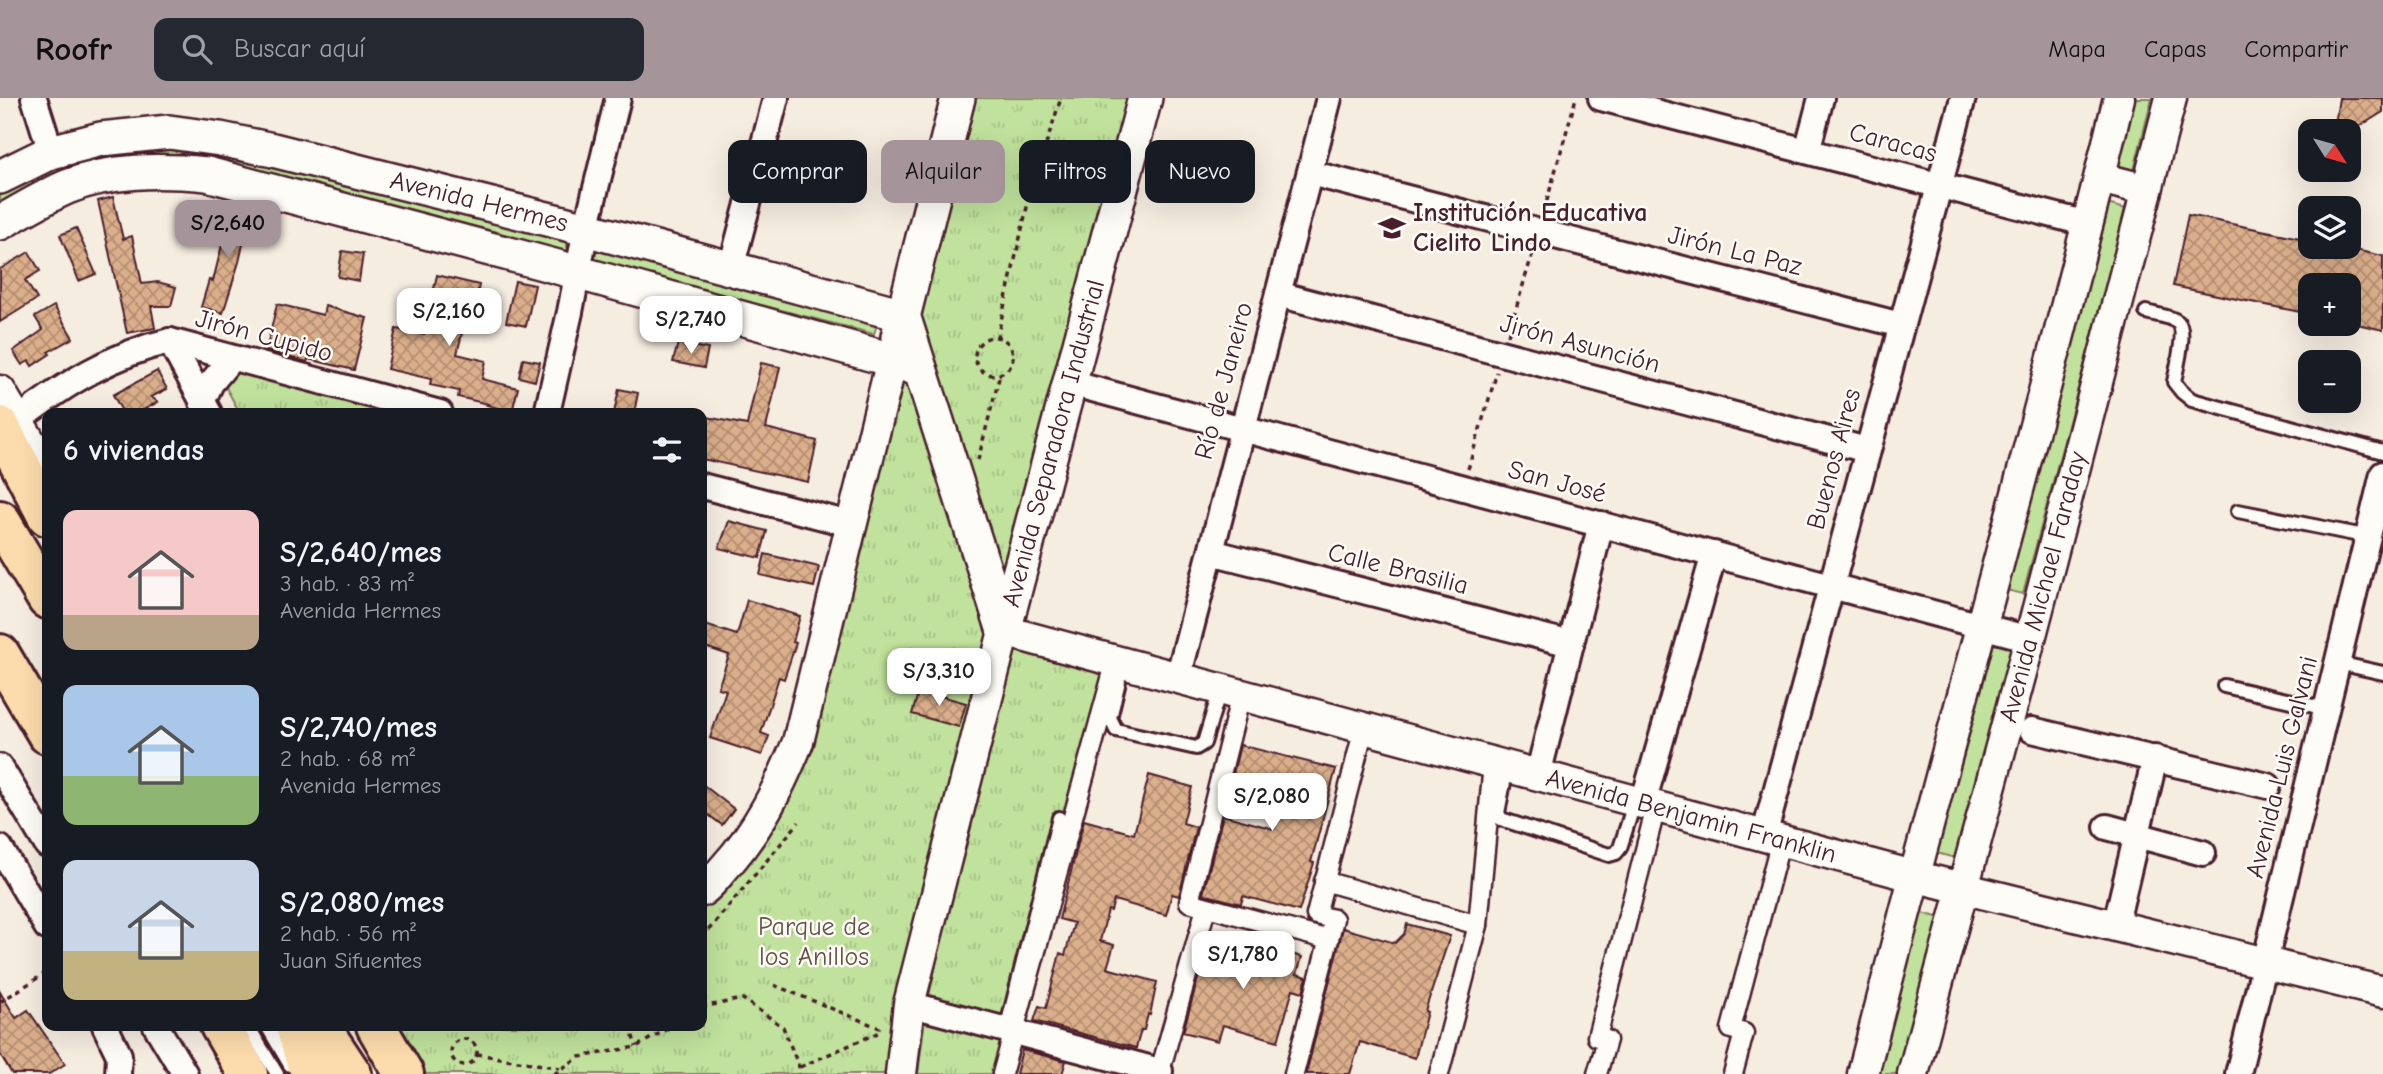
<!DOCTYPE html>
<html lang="es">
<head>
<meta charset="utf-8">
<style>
	:root { --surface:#171b24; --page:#242831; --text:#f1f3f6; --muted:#9ea1a6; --accent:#a6949b }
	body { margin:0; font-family:"Comic Neue",sans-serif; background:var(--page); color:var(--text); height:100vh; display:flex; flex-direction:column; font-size:26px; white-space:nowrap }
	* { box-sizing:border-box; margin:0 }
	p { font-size:23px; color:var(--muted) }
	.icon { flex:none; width:38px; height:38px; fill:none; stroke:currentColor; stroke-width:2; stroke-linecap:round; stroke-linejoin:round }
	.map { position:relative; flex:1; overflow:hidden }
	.details { position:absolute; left:42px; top:310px; width:665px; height:623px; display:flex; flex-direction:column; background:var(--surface); border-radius:14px; box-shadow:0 7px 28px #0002 }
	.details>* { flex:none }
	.top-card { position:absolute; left:728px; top:42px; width:665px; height:63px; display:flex; gap:14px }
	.needle { width:46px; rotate:127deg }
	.buttons { position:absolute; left:2298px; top:21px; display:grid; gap:14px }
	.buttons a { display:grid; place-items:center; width:63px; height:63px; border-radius:14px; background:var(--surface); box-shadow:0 7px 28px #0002; font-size:35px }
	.price { position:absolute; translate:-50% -60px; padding:0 16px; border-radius:14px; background:#fff; color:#222; font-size:23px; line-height:46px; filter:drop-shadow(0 2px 4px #0008) }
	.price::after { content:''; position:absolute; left:50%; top:42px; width:21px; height:16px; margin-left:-10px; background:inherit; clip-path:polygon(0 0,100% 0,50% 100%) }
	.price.on { background:var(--accent); color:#111 }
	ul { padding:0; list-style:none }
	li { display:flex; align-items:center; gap:21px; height:175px; padding:0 21px }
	li span { display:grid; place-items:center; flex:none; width:196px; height:140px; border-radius:14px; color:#555 }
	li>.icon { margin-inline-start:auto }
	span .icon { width:84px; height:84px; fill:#fffc; stroke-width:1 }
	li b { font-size:30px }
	h2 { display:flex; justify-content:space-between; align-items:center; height:84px; padding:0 21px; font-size:30px }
	.pill { padding:0 24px; border-radius:14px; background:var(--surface); box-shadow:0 7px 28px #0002; font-size:24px; line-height:63px }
	.pill.on { background:var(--accent); color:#111 }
	header { display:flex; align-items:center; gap:42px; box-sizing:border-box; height:98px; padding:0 35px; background:var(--accent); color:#111 }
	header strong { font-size:33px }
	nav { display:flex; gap:38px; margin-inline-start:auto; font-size:24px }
	.search { width:490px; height:63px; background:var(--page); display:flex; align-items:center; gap:18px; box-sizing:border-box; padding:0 24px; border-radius:14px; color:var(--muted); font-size:26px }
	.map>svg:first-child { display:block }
	.green { fill:#c0e29c; stroke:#858064; stroke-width:2 }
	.park { fill:url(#park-tufts); stroke:#858064; stroke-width:2 }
	.building { fill:url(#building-cross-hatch); stroke:#4a1f2b; stroke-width:2 }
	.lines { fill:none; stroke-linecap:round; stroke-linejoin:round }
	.service-casing { stroke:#4a1f2b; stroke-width:18 }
	.pedestrian-casing { stroke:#4a1f2b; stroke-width:23 }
	.minor-casing { stroke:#4a1f2b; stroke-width:30 }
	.tertiary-casing { stroke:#4a1f2b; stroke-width:35 }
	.secondary-casing { stroke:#4a1f2b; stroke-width:38 }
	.motorway-casing { stroke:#4a1f2b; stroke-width:44 }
	.path { stroke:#4a1f2b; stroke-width:3.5; stroke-dasharray:5 5; stroke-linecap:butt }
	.service { stroke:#fdfcf7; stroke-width:12 }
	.pedestrian { stroke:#fdfcf7; stroke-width:18 }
	.minor { stroke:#fdfcf7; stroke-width:24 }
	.tertiary { stroke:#fdfcf7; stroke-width:30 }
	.secondary { stroke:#fdfcf7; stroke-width:33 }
	.motorway { stroke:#fcdcac; stroke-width:38 }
	.labels { text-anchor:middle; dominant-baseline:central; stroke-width:5; stroke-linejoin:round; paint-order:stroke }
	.street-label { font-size:26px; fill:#4a1f2b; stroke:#fdfcf7 }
	.poi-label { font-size:26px; font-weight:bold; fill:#4a1f2b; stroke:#fdfcf7; text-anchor:start }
	.park-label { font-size:26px; fill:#685047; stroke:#fdfcf7 }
</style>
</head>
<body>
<header>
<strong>Roofr</strong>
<div class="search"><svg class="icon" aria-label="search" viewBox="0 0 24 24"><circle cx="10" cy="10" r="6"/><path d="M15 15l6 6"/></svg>Buscar aquí</div>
<nav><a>Mapa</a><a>Capas</a><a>Compartir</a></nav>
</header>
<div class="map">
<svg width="2383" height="976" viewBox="0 0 2383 976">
	<defs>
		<pattern id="park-tufts" width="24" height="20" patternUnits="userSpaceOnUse" patternTransform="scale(1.75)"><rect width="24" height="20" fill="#c0e29c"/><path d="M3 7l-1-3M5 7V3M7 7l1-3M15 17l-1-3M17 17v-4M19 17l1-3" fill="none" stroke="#a6c187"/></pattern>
		<pattern id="building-cross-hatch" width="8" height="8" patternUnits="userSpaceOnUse" patternTransform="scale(1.75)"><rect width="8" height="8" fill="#dbaf8b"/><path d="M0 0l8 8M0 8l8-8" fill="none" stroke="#b48e72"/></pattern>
	</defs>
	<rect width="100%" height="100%" fill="#f6ede1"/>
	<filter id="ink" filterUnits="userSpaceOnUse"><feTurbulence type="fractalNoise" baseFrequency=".0143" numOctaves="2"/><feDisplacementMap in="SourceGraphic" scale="14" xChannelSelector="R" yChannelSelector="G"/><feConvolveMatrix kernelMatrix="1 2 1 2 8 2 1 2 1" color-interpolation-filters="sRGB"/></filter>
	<g filter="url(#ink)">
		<g class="green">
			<path d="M2130 0H2152L2134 72 2113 66Z"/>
			<path d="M212 47 562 140 567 145V151L564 156 199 63 0 117V90L109 49Z"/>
			<path d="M2103 105 2126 111 2023 496 2002 491Z"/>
			<path d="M591 147 878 222 874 236 591 163Z"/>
			<path d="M1994 545 2012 550 1955 760 1937 755Z"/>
			<path d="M1918 814 1941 820 1900 976H1875Z"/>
		</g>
		<g class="park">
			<path d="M975 0H1137L1005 501 917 219Z"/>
			<path d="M214 268 394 315H240Z"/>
			<path d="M894 281 917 287 995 535 905 976H423L392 928H702V800L761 734Z"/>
			<path d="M1007 539 1111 567 1012 931 927 908Z"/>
			<path d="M926 913 1010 937 999 976H918Z"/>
		</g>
		<g class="building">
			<path d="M2339 0H2383V14L2352 33H2334Z"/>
			<path d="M113 99 123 141 132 138 142 186 158 184 176 189 171 208H151L155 230 127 235 98 103Z"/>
			<path d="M232 107 251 111 239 164 223 215 201 209 209 182 213 183Z"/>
			<path d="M2188 117 2310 142V149H2341L2383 158V232L2348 224V187H2310V216L2173 188Z"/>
			<path d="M76 130 96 176 79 183 60 137Z"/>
			<path d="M342 153 363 156 359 183 338 179Z"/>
			<path d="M29 154 40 173 25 182 37 201 0 224V171Z"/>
			<path d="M437 177 479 187 471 228 464 227 457 256 486 263 482 281 518 290 512 314 487 307 488 306 458 299 459 293 430 287 431 281 387 271 396 231 424 236Z"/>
			<path d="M515 183 535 187 526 228 506 224Z"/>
			<path d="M277 206 323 217 325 208 367 220 354 272 308 261 307 264 266 253Z"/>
			<path d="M54 208 73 240 48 254 50 256 32 268 29 263 22 267 13 253 43 232 35 219Z"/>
			<path d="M678 245 708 251 704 270 673 264Z"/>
			<path d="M523 261 540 264 535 283 519 279Z"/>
			<path d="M761 265 780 269 766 330 817 343 808 384 702 361V318L747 327Z"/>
			<path d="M157 273 167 291 151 299 158 304 138 315H123L113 297Z"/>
			<path d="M619 291 638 295 634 315H614Z"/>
			<path d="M729 423 767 433 760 460 719 450Z"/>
			<path d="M765 456 819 469 814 489 760 477Z"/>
			<path d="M747 502 800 518 793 544 796 545 784 581 779 579 761 635 769 638 762 657 710 640 726 592 718 590 729 557 702 548V526L737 537Z"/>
			<path d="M919 592 966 605 959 629 912 616Z"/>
			<path d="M1240 647 1336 671 1311 764 1314 765 1299 813 1243 798 1241 806 1203 796 1223 717 1274 731 1284 695 1232 680Z"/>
			<path d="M1149 677 1192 689 1183 725 1196 729 1179 798 1172 796 1166 817 1114 802 1111 813 1108 812 1100 843 1114 847 1107 870 1157 884 1150 917 1148 916 1144 932H1141L1136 950 1034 923 1039 908 1046 910 1060 855 1065 857 1074 825 1059 821 1084 722 1134 736Z"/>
			<path d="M702 686 734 711 722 727 702 712Z"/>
			<path d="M1407 826 1450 838 1425 913 1427 914 1415 960 1360 944 1350 976H1306L1343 830 1395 845 1404 836Z"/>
			<path d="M1209 842 1256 855 1259 847 1302 859 1297 876 1307 879 1303 894 1293 891 1278 943 1223 927 1218 943 1183 934Z"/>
			<path d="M0 894 16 920 28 912 65 966 49 976H12L0 956Z"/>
			<path d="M1022 952 1066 963 1062 976H1016Z"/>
		</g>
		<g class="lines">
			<defs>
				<g id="service">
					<path d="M2146 214C2155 217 2171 218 2178 224 2187 233 2176 272 2174 284L2182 294 2192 302 2383 354"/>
					<path d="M2238 413 2369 439"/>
					<path d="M2338 565 2383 575"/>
					<path d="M1119 583 1110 620 1116 632 1196 650 1204 645 1220 592"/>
					<path d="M2224 588 2327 611"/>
					<path d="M1507 669 1498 715 1501 721 1609 757 1616 755 1620 750 1635 703"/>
					<path d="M1009 920 1059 720"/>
					<path d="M248 928 277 976"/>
					<path d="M267 928 290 967"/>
				</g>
				<g id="pedestrian">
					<path d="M1241 597 1189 804 1329 842"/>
					<path d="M1324 783 1478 827"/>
					<path d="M1160 973 1206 810"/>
					<path d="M1002 976 1116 563"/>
					<path d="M1294 976 1334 821 1316 817 1364 630"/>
					<path d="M1439 976 1478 827 1493 666"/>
					<path d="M1597 976 1607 942 1597 939 1656 709"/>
					<path d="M1733 976 1744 935 1731 931 1781 742"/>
				</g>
				<g id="minor">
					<path d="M34 0 51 54"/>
					<path d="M1601 0 2088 126"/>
					<path d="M1807 53 1821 0"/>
					<path d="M1310 75 1901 227"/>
					<path d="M731 170 776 0"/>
					<path d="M1278 196 1867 352"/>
					<path d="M170 243 209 315"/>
					<path d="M1070 285 2030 541"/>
					<path d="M202 304 211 285 231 261"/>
					<path d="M547 315 570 214 586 131 618 0"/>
					<path d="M18 322C65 286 112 256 170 243L440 315"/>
					<path d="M702 388 850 426"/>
					<path d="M1211 454 1571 546"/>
					<path d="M1178 580 1329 0"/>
					<path d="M2032 632 2268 688"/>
					<path d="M0 669 47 747"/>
					<path d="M1538 677 1601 426"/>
					<path d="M1643 705 1714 456"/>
					<path d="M2107 729 2203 755"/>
					<path d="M1764 738 1963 0"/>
					<path d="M0 750 47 829"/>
					<path d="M2115 829 2155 660"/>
					<path d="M909 906 1160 973"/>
					<path d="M105 928 119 957 118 976"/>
					<path d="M156 928 185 976"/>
					<path d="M2238 976 2383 376"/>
				</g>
				<g id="tertiary">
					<path d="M2100 80 2147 92"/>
					<path d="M0 293 47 372"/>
					<path d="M702 793C711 787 717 778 724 770 758 733 779 690 798 644L892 262"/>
					<path id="s1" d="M901 976 909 906 1004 533 1913 778 2383 894"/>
					<path d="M1863 976C1946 650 2039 327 2119 0"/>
					<path id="s2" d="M1913 976 2030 541 2171 0"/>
				</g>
				<g id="secondary">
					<path id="s3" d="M0 79 51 54 101 41 169 34 220 41 273 52 563 125 903 217"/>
					<path d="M0 125C22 112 44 99 67 89 111 71 161 72 207 76L554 168 892 262 920 272"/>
					<path d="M903 217 1004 533"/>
					<path d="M898 239 958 0"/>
					<path id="s4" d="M1004 533 1145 0"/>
				</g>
				<g id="motorway">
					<path d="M0 328 47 418"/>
					<path d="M0 422 47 501"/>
					<path d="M0 556 47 636"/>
					<path d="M220 928 248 976"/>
					<path d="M295 928 305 962 312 976"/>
					<path d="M320 928 352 976"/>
					<path d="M376 928 404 976"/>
				</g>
			</defs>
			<use href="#service" class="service-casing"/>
			<use href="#pedestrian" class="pedestrian-casing"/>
			<use href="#minor" class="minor-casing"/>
			<use href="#tertiary" class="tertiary-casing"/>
			<use href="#secondary" class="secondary-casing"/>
			<use href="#motorway" class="motorway-casing"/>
			<g class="path">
				<path d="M1544 113 1576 0"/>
				<path d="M1508 237 1533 154"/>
				<circle cx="994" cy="258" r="19"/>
				<path d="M997 240 1030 96 1061 0"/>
				<path d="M978 362 1000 276"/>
				<path d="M1468 371 1497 274"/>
				<path d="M702 840 799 724"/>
				<path d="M774 887 882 931"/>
				<path d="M0 904 47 874"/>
				<path d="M702 909 743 901 783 929 799 969V976"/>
				<path d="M630 928 636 949"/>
				<circle cx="464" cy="954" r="13"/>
				<path d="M477 956 560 970"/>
				<path d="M800 969 882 933"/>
				<path d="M554 976 579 959 636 949 672 928"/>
			</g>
			<use href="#service" class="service"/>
			<use href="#pedestrian" class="pedestrian"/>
			<use href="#minor" class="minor"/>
			<use href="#tertiary" class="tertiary"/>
			<use href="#secondary" class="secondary"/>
			<use href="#motorway" class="motorway"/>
		</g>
	</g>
	<defs>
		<symbol id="school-bare" viewBox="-9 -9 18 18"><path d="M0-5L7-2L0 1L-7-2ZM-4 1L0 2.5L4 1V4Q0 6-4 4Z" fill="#4a1f2b" stroke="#fdfcf7" stroke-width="2.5" paint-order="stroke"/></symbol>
	</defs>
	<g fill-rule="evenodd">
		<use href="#school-bare" x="1373" y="111" width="38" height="38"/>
	</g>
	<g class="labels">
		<g class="street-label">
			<text transform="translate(1893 45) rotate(15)">Caracas</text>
			<text stroke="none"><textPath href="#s3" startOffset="495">Avenida Hermes</textPath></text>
			<text transform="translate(1735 153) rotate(14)">Jirón La Paz</text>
			<text transform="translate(264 238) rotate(15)">Jirón Cupido</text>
			<text transform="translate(1580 246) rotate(15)">Jirón Asunción</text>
			<text transform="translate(1224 283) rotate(-75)">Río de Janeiro</text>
			<text stroke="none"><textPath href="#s4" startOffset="194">Avenida Separadora Industrial</textPath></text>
			<text transform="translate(1834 361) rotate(-75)">Buenos Aires</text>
			<text transform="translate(1557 384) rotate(15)">San José</text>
			<text transform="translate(1398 471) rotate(14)">Calle Brasilia</text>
			<text stroke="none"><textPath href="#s2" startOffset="504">Avenida Michael Faraday</textPath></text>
			<text transform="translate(2282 669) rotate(-76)">Avenida Luis Galvani</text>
			<text stroke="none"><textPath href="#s1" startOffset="1167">Avenida Benjamin Franklin</textPath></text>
		</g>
		<g class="poi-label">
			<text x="1413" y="115">Institución Educativa<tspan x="1413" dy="30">Cielito Lindo</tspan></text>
		</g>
		<g class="park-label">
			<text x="814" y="829">Parque de<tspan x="814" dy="30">los Anillos</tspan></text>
		</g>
	</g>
</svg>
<div class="buttons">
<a><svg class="needle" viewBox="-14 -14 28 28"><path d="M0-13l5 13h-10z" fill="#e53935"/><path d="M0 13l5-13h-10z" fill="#9ea1a6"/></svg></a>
<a><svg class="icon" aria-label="layers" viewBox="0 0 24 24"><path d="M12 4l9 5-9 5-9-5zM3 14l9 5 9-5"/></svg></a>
<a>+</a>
<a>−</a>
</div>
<b class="price on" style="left:228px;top:162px">S/2,640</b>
<b class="price" style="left:449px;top:250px">S/2,160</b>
<b class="price" style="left:691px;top:258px">S/2,740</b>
<b class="price" style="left:939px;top:610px">S/3,310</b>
<b class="price" style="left:1272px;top:735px">S/2,080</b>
<b class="price" style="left:1243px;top:893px">S/1,780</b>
<div class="top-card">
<a class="pill">Comprar</a>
<a class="pill on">Alquilar</a>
<a class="pill">Filtros</a>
<a class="pill">Nuevo</a>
</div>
<section class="details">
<h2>6 viviendas<svg class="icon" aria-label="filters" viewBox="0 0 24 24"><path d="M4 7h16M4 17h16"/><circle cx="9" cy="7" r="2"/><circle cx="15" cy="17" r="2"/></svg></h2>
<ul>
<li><span style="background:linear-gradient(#f6c9c9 75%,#b9a48a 0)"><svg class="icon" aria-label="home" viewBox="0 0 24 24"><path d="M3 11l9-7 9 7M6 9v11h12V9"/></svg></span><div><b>S/2,640/mes</b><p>3 hab. · 83 m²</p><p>Avenida Hermes</p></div></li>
<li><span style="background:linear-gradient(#a9c7e8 65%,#8fb573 0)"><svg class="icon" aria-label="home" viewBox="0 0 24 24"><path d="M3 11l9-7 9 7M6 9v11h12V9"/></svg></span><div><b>S/2,740/mes</b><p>2 hab. · 68 m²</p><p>Avenida Hermes</p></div></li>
<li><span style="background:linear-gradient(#c9d6e8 65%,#c2b280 0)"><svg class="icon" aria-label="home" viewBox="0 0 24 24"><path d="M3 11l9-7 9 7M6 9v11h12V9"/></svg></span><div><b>S/2,080/mes</b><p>2 hab. · 56 m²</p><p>Juan Sifuentes</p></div></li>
</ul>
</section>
</div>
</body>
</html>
